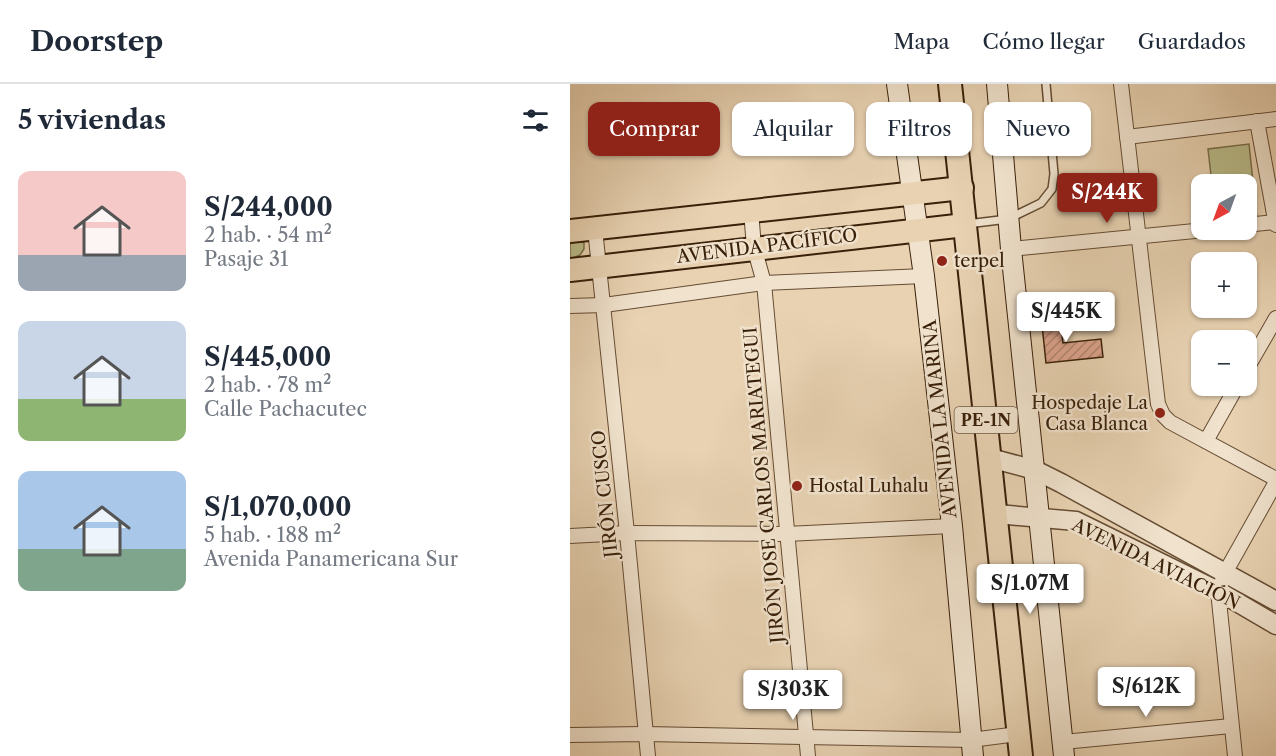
<!DOCTYPE html>
<html lang="es">
<head>
<meta charset="utf-8">
<style>
	:root { --surface:#fff; --page:#f2f2f3; --text:#1f2937; --muted:#747a83; --line:#e0e1e3; --accent:#8f2418 }
	body { margin:0; font-family:"Libre Caslon Text",serif; background:var(--page); color:var(--text); height:100vh; display:flex; flex-direction:column; font-size:22px; white-space:nowrap }
	* { box-sizing:border-box; margin:0 }
	p { font-size:20px; color:var(--muted) }
	.icon { flex:none; width:33px; height:33px; fill:none; stroke:currentColor; stroke-width:2; stroke-linecap:round; stroke-linejoin:round }
	.map { position:relative; flex:1; overflow:hidden }
	.details { display:flex; flex-direction:column; background:var(--surface); width:570px }
	.details>* { flex:none }
	.banner { position:absolute; left:18px; top:18px; width:570px; height:54px; display:flex; gap:12px }
	.needle { width:39px; rotate:221deg }
	.fabs { position:absolute; left:621px; top:90px; display:grid; gap:12px }
	.fabs a { display:grid; place-items:center; width:66px; height:66px; border-radius:12px; background:var(--surface); box-shadow:0 2px 4px #0004; font-size:30px }
	.price { position:absolute; translate:-50% -51px; padding:0 14px; border-radius:6px; background:#fff; color:#222; font-size:20px; line-height:39px; filter:drop-shadow(0 2px 3px #0008) }
	.price::after { content:''; position:absolute; left:50%; top:36px; width:18px; height:14px; margin-left:-9px; background:inherit; clip-path:polygon(0 0,100% 0,50% 100%) }
	.price.current { background:var(--accent); color:#fff }
	ul { padding:0; list-style:none }
	li { display:flex; align-items:center; gap:18px; height:150px; padding:0 18px }
	li span { display:grid; place-items:center; flex:none; width:168px; height:120px; border-radius:12px; color:#555 }
	li>.icon { margin-inline-start:auto }
	span .icon { width:72px; height:72px; fill:#fffc; stroke-width:1 }
	li b { font-size:26px }
	h2 { display:flex; justify-content:space-between; align-items:center; height:72px; padding:0 18px; font-size:26px }
	.pill { padding:0 21px; border-radius:12px; background:var(--surface); box-shadow:0 2px 4px #0004; font-size:21px; line-height:54px }
	.pill.current { background:var(--accent); color:#fff }
	header { display:flex; align-items:center; gap:36px; box-sizing:border-box; height:84px; padding:0 30px; background:var(--surface); border-bottom:2px solid var(--line) }
	header strong { font-size:28px }
	nav { display:flex; gap:33px; margin-inline-start:auto; font-size:21px }
	main { display:flex; flex:1; min-height:0 }
	.map>svg:first-child { display:block }
	.green { fill:#b9bb89; stroke:#796e49; stroke-width:1.5 }
	.building { fill:url(#building-hatch); stroke:#392009; stroke-width:1.5 }
	.lines { fill:none; stroke-linecap:round; stroke-linejoin:round }
	.service-casing { stroke:#654c33; stroke-width:10 }
	.minor-casing { stroke:#654c33; stroke-width:16 }
	.tertiary-casing { stroke:#654c33; stroke-width:21 }
	.secondary-casing { stroke:#392009; stroke-width:22 }
	.primary-casing { stroke:#392009; stroke-width:26 }
	.trunk-casing { stroke:#392009; stroke-width:26 }
	.service { stroke:#f0e2cd; stroke-width:7 }
	.minor { stroke:#f0e2cd; stroke-width:14 }
	.tertiary { stroke:#f0e2cd; stroke-width:18 }
	.secondary { stroke:#f0e2cd; stroke-width:20 }
	.primary { stroke:#e8d2b2; stroke-width:22 }
	.trunk { stroke:#e8d2b2; stroke-width:22 }
	.poi-dot { fill:#8f2418; stroke:#f0e2cd; stroke-width:2 }
	.labels { text-anchor:middle; dominant-baseline:central; stroke-width:5; stroke-linejoin:round; paint-order:stroke }
	.shield { fill:#f0e2cd; stroke:#705a44; stroke-width:1.5 }
	.shield-label { font-size:16px; font-weight:bold; fill:#392009 }
	.street-label { font-size:18px; fill:#392009; stroke:#f0e2cd }
	.poi-label { font-size:18px; fill:#392009; stroke:#f0e2cd; text-anchor:start }
</style>
</head>
<body>
<header>
<strong>Doorstep</strong>
<nav><a>Mapa</a><a>Cómo llegar</a><a>Guardados</a></nav>
</header>
<main>
<section class="details">
<h2>5 viviendas<svg class="icon" aria-label="filters" viewBox="0 0 24 24"><path d="M4 7h16M4 17h16"/><circle cx="9" cy="7" r="2"/><circle cx="15" cy="17" r="2"/></svg></h2>
<ul>
<li><span style="background:linear-gradient(#f6c9c9 70%,#9aa5b1 0)"><svg class="icon" aria-label="home" viewBox="0 0 24 24"><path d="M3 11l9-7 9 7M6 9v11h12V9"/></svg></span><div><b>S/244,000</b><p>2 hab. · 54 m²</p><p>Pasaje 31</p></div></li>
<li><span style="background:linear-gradient(#c9d6e8 65%,#8fb573 0)"><svg class="icon" aria-label="home" viewBox="0 0 24 24"><path d="M3 11l9-7 9 7M6 9v11h12V9"/></svg></span><div><b>S/445,000</b><p>2 hab. · 78 m²</p><p>Calle Pachacutec</p></div></li>
<li><span style="background:linear-gradient(#a9c7e8 65%,#7fa58c 0)"><svg class="icon" aria-label="home" viewBox="0 0 24 24"><path d="M3 11l9-7 9 7M6 9v11h12V9"/></svg></span><div><b>S/1,070,000</b><p>5 hab. · 188 m²</p><p>Avenida Panamericana Sur</p></div></li>
</ul>
</section>
<div class="map">
<svg width="706" height="672" viewBox="0 0 706 672">
	<defs>
		<pattern id="building-hatch" width="6" height="6" patternUnits="userSpaceOnUse" patternTransform="scale(1.5)"><rect width="6" height="6" fill="#dca48d"/><path d="M-1 1l2-2M0 6l6-6M5 7l2-2" fill="none" stroke="#b38571"/></pattern>
	</defs>
	<rect width="100%" height="100%" fill="#e8d2b2"/>
	<filter id="stains"><feTurbulence type="fractalNoise" baseFrequency=".00333" numOctaves="4"/><feColorMatrix values="0 0 0 0 .2 0 0 0 0 .09 0 0 0 0 .02 0 0 0 .5 -.17"/></filter>
	<radialGradient id="worn" r=".72"><stop offset=".6" stop-color="#630" stop-opacity="0"/><stop offset="1" stop-color="#630" stop-opacity=".3"/></radialGradient>
	<g class="green">
		<path d="M679 60 687 135 677 136 676 100H642L638 65Z"/>
		<path d="M0 151 14 159V165L10 171 0 175Z"/>
	</g>
	<path class="building" d="M489 229 493 259 531 255 533 273 476 279 471 231Z"/>
	<g class="lines">
		<defs>
			<path id="service" d="M397 140 438 135 471 119 482 105 484 90 476 0"/>
			<g id="minor">
				<path d="M551 0 588 320 593 331 600 338 706 395"/>
				<path d="M687 37 706 141"/>
				<path d="M557 53 706 35"/>
				<path d="M181 127 184 163 194 199 238 672"/>
				<path d="M676 141 705 138"/>
				<path d="M25 145 57 449 78 672"/>
				<path d="M441 165 635 146"/>
				<path d="M0 222 34 221 194 199 354 192"/>
				<path d="M676 286 706 234"/>
				<path d="M636 357 667 302"/>
				<path d="M0 452 57 449 216 450 382 442"/>
				<path d="M0 651 75 650 401 656 448 650"/>
				<path d="M493 658 661 642"/>
				<path d="M665 672 648 507 655 489 706 398"/>
			</g>
			<g id="tertiary">
				<path d="M420 374 465 386 491 399 706 517"/>
				<path d="M427 430 506 437 648 507 706 541"/>
			</g>
			<g id="secondary">
				<path d="M327 0 354 192 382 442 403 672"/>
				<path d="M427 0 441 165 494 672"/>
			</g>
			<g id="primary">
				<path d="M0 147 392 104"/>
				<path d="M0 186 395 141"/>
			</g>
			<path id="trunk" d="M380 0 451 672"/>
		</defs>
		<use href="#service" class="service-casing"/>
		<use href="#minor" class="minor-casing"/>
		<use href="#tertiary" class="tertiary-casing"/>
		<use href="#secondary" class="secondary-casing"/>
		<use href="#primary" class="primary-casing"/>
		<use href="#trunk" class="trunk-casing"/>
		<use href="#service" class="service"/>
		<use href="#minor" class="minor"/>
		<use href="#tertiary" class="tertiary"/>
		<use href="#secondary" class="secondary"/>
		<use href="#primary" class="primary"/>
		<use href="#trunk" class="trunk"/>
	</g>
	<g class="poi-dot">
		<circle cx="372" cy="177" r="6"/>
		<circle cx="590" cy="329" r="6"/>
		<circle cx="227" cy="402" r="6"/>
	</g>
	<g class="labels">
		<rect class="shield" x="384.5" y="323" width="63" height="26" rx="4.5"/>
		<g class="shield-label">
			<text x="416" y="336">PE-1N</text>
		</g>
		<g class="street-label">
			<text transform="translate(197 162) rotate(-7)">AVENIDA PACÍFICO</text>
			<text transform="translate(370 335) rotate(-96)">AVENIDA LA MARINA</text>
			<text transform="translate(194 401) rotate(-95)">JIRÓN JOSE CARLOS MARIATEGUI</text>
			<text transform="translate(35 410) rotate(-96)">JIRÓN CUSCO</text>
			<text transform="translate(586 480) rotate(26)">AVENIDA AVIACIÓN</text>
		</g>
		<g class="poi-label">
			<text x="384" y="177">terpel</text>
			<text x="578" y="319" text-anchor="end">Hospedaje La<tspan x="578" dy="21">Casa Blanca</tspan></text>
			<text x="239" y="402">Hostal Luhalu</text>
		</g>
	</g>
	<rect width="100%" height="100%" filter="url(#stains)"/>
	<rect width="100%" height="100%" fill="url(#worn)"/>
</svg>
<div class="fabs">
<a><svg class="needle" viewBox="-14 -14 28 28"><path d="M0-13l5 13h-10z" fill="#e53935"/><path d="M0 13l5-13h-10z" fill="#747a83"/></svg></a>
<a>+</a>
<a>−</a>
</div>
<b class="price current" style="left:537px;top:140px">S/244K</b>
<b class="price" style="left:496px;top:259px">S/445K</b>
<b class="price" style="left:460px;top:531px">S/1.07M</b>
<b class="price" style="left:576px;top:634px">S/612K</b>
<b class="price" style="left:223px;top:637px">S/303K</b>
<div class="banner">
<a class="pill current">Comprar</a>
<a class="pill">Alquilar</a>
<a class="pill">Filtros</a>
<a class="pill">Nuevo</a>
</div>
</div>
</main>
</body>
</html>
